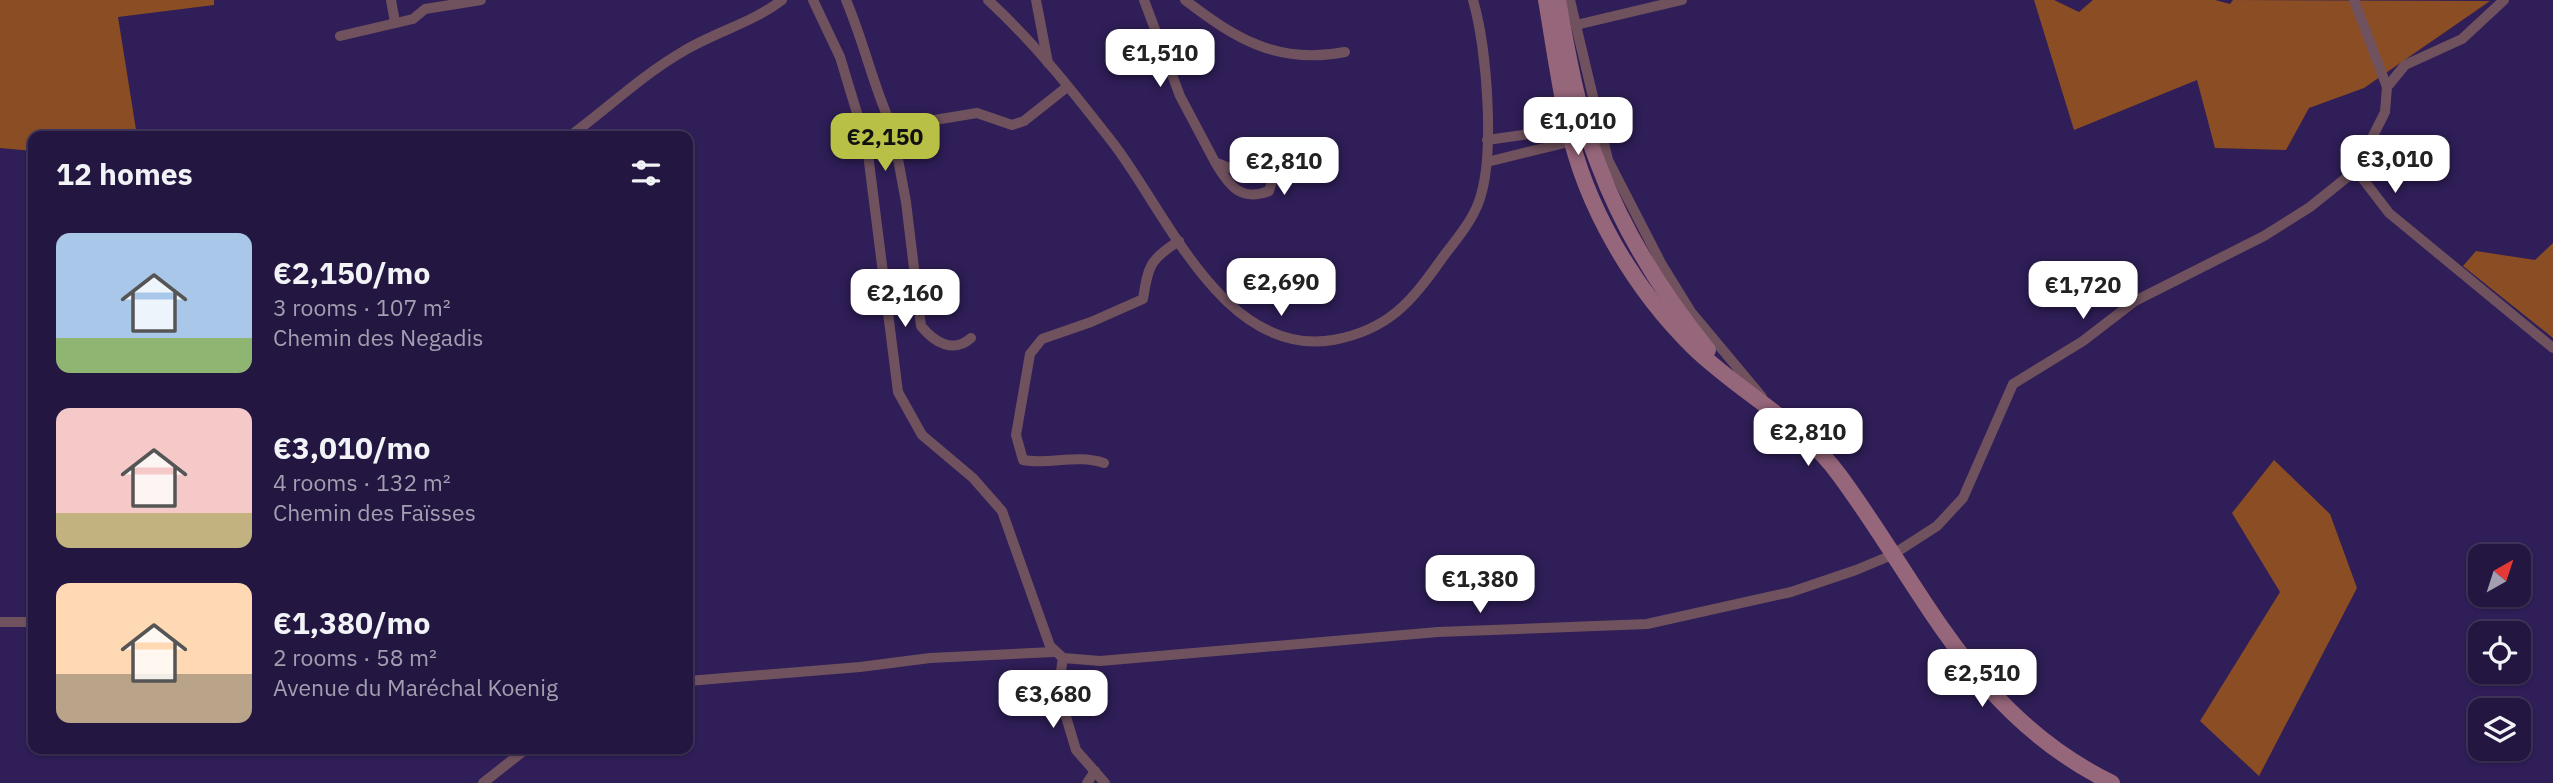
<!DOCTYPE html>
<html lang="en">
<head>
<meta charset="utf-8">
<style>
	:root { --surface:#231641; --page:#2b1f48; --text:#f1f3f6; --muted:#a39fb1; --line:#40355a; --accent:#b9c046 }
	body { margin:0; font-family:"IBM Plex Sans",sans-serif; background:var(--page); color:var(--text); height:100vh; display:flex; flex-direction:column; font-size:26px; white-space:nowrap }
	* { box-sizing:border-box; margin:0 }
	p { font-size:23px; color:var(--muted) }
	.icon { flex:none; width:38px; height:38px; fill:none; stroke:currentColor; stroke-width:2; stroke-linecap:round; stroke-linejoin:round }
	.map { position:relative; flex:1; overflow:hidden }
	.panel { position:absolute; left:28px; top:131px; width:665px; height:623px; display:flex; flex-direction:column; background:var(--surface); border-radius:14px; box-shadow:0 2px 5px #0004,0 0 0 2px var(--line) }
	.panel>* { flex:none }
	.needle { width:46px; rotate:39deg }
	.fabs { position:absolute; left:2468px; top:544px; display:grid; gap:14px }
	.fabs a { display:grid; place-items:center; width:63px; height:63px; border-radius:14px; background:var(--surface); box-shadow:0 2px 5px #0004,0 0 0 2px var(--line); font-size:35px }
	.price { position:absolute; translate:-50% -60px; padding:0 16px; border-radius:14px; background:#fff; color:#222; font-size:23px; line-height:46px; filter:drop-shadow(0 2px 4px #0008) }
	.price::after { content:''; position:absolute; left:50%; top:42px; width:21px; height:16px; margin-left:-10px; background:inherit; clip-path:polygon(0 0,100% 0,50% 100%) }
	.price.active { background:var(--accent); color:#111 }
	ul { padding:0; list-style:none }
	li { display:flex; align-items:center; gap:21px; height:175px; padding:0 28px }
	li span { display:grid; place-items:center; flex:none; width:196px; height:140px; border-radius:14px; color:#555 }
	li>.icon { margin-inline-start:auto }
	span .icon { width:84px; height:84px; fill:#fffc; stroke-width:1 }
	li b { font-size:30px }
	h2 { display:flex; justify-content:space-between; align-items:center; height:84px; padding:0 28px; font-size:30px }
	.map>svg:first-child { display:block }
	.forest { fill:#8b4e24 }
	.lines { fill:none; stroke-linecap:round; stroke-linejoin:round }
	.street { stroke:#70525e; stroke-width:10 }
	.secondary { stroke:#96667a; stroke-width:16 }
</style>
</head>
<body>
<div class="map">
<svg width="2553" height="783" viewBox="0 0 2553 783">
	<rect width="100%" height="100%" fill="#2f1e57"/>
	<g class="forest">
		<path d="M0 0H214V5L118 17 137 136H33V151L0 148Z"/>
		<path d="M2034 0H2054L2079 12 2093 0H2215L2230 4 2233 0 2490 1 2364 88 2309 108 2286 150 2215 148 2197 80 2074 130Z"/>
		<path d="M2553 243V338L2463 266 2476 251 2535 260Z"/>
		<path d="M2274 460 2330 514 2357 588 2259 776 2200 721 2280 592 2232 513Z"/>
	</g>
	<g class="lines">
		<g class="street">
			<path d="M391 0 395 22"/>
			<path d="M813 0 840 57 867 146 898 392 922 435 973 478 1002 511 1050 646 1063 658 1100 661 1438 632 1647 624 1791 592 1856 570 1892 555 1937 526 1963 498 2013 384 2083 341 2135 301 2264 236 2310 207 2356 170"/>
			<path d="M846 0C864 42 873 86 892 127"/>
			<path d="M988 0C1035 43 1074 93 1113 143 1167 213 1224 358 1333 340 1389 330 1412 301 1443 257 1455 241 1470 224 1478 204 1496 159 1487 48 1473 0"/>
			<path d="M1036 0 1048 63"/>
			<path d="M1144 0 1180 96 1215 162C1229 186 1241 202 1269 191L1273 178 1269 166 1260 160 1232 169 1215 162"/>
			<path d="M1185 0C1236 39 1278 65 1345 52"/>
			<path d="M1570 0 1608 160 1662 265 1691 312 1762 397"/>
			<path d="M2354 0 2387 87 2385 112 2356 170 2389 213 2553 348"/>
			<path d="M1576 25 1682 0"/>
			<path d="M340 36 413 19 425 9 481 0"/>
			<path d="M2387 87 2405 65 2462 39 2504 0"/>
			<path d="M570 136C608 108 641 76 682 52 715 32 752 23 782 0"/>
			<path d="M1487 140 1572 128"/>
			<path d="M1487 162 1577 140"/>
			<path d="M971 338C953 354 934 342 921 326L906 202 892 127 977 113 1012 125 1024 121 1067 87"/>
			<path d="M1104 463C1076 454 1050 465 1023 460L1016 435 1030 354 1042 339 1091 322 1143 299C1148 266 1150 259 1179 241"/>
			<path d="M0 622H33"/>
			<path d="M1063 658 1058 690 1076 750 1105 783"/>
			<path d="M688 681 860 667 930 658 1054 652"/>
			<path d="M483 783 526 749"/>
			<path d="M1087 783 1095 771"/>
		</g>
		<g class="secondary">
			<path d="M1546 0C1553 41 1559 84 1568 125 1585 206 1634 289 1693 347 1739 392 1802 423 1840 476 1926 593 1973 715 2112 783"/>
			<path d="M1558 0C1568 55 1578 114 1599 166 1624 233 1663 294 1708 350"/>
		</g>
	</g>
</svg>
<div class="fabs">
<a><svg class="needle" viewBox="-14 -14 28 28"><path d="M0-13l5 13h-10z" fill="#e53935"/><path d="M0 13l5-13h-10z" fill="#a39fb1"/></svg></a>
<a><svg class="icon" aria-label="locate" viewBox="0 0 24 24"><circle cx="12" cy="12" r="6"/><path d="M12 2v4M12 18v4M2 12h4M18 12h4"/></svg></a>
<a><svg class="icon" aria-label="layers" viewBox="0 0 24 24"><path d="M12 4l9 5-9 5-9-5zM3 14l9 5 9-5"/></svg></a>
</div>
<b class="price" style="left:1160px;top:89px">€1,510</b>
<b class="price" style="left:1578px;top:157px">€1,010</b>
<b class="price active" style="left:885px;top:173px">€2,150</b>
<b class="price" style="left:2395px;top:195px">€3,010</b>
<b class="price" style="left:1284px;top:197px">€2,810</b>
<b class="price" style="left:1281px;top:318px">€2,690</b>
<b class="price" style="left:2083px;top:321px">€1,720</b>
<b class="price" style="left:905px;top:329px">€2,160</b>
<b class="price" style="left:1808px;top:468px">€2,810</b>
<b class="price" style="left:1480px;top:615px">€1,380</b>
<b class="price" style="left:1982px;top:709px">€2,510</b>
<b class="price" style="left:1053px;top:730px">€3,680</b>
<section class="panel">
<h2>12 homes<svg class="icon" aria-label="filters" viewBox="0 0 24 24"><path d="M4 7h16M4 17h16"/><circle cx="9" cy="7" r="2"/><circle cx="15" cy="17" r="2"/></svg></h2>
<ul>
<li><span style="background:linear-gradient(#a9c7e8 75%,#8fb573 0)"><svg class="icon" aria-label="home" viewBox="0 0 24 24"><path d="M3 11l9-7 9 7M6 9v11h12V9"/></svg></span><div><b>€2,150/mo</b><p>3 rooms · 107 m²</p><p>Chemin des Negadis</p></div></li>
<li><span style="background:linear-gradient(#f6c9c9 75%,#c2b280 0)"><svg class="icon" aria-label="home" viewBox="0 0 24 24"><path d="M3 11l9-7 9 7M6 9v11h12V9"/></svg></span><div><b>€3,010/mo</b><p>4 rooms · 132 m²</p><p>Chemin des Faïsses</p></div></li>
<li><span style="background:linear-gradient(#ffd9b3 65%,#b9a48a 0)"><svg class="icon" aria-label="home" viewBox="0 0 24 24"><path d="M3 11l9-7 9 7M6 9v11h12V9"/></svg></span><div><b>€1,380/mo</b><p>2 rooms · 58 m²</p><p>Avenue du Maréchal Koenig</p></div></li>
</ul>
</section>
</div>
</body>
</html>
